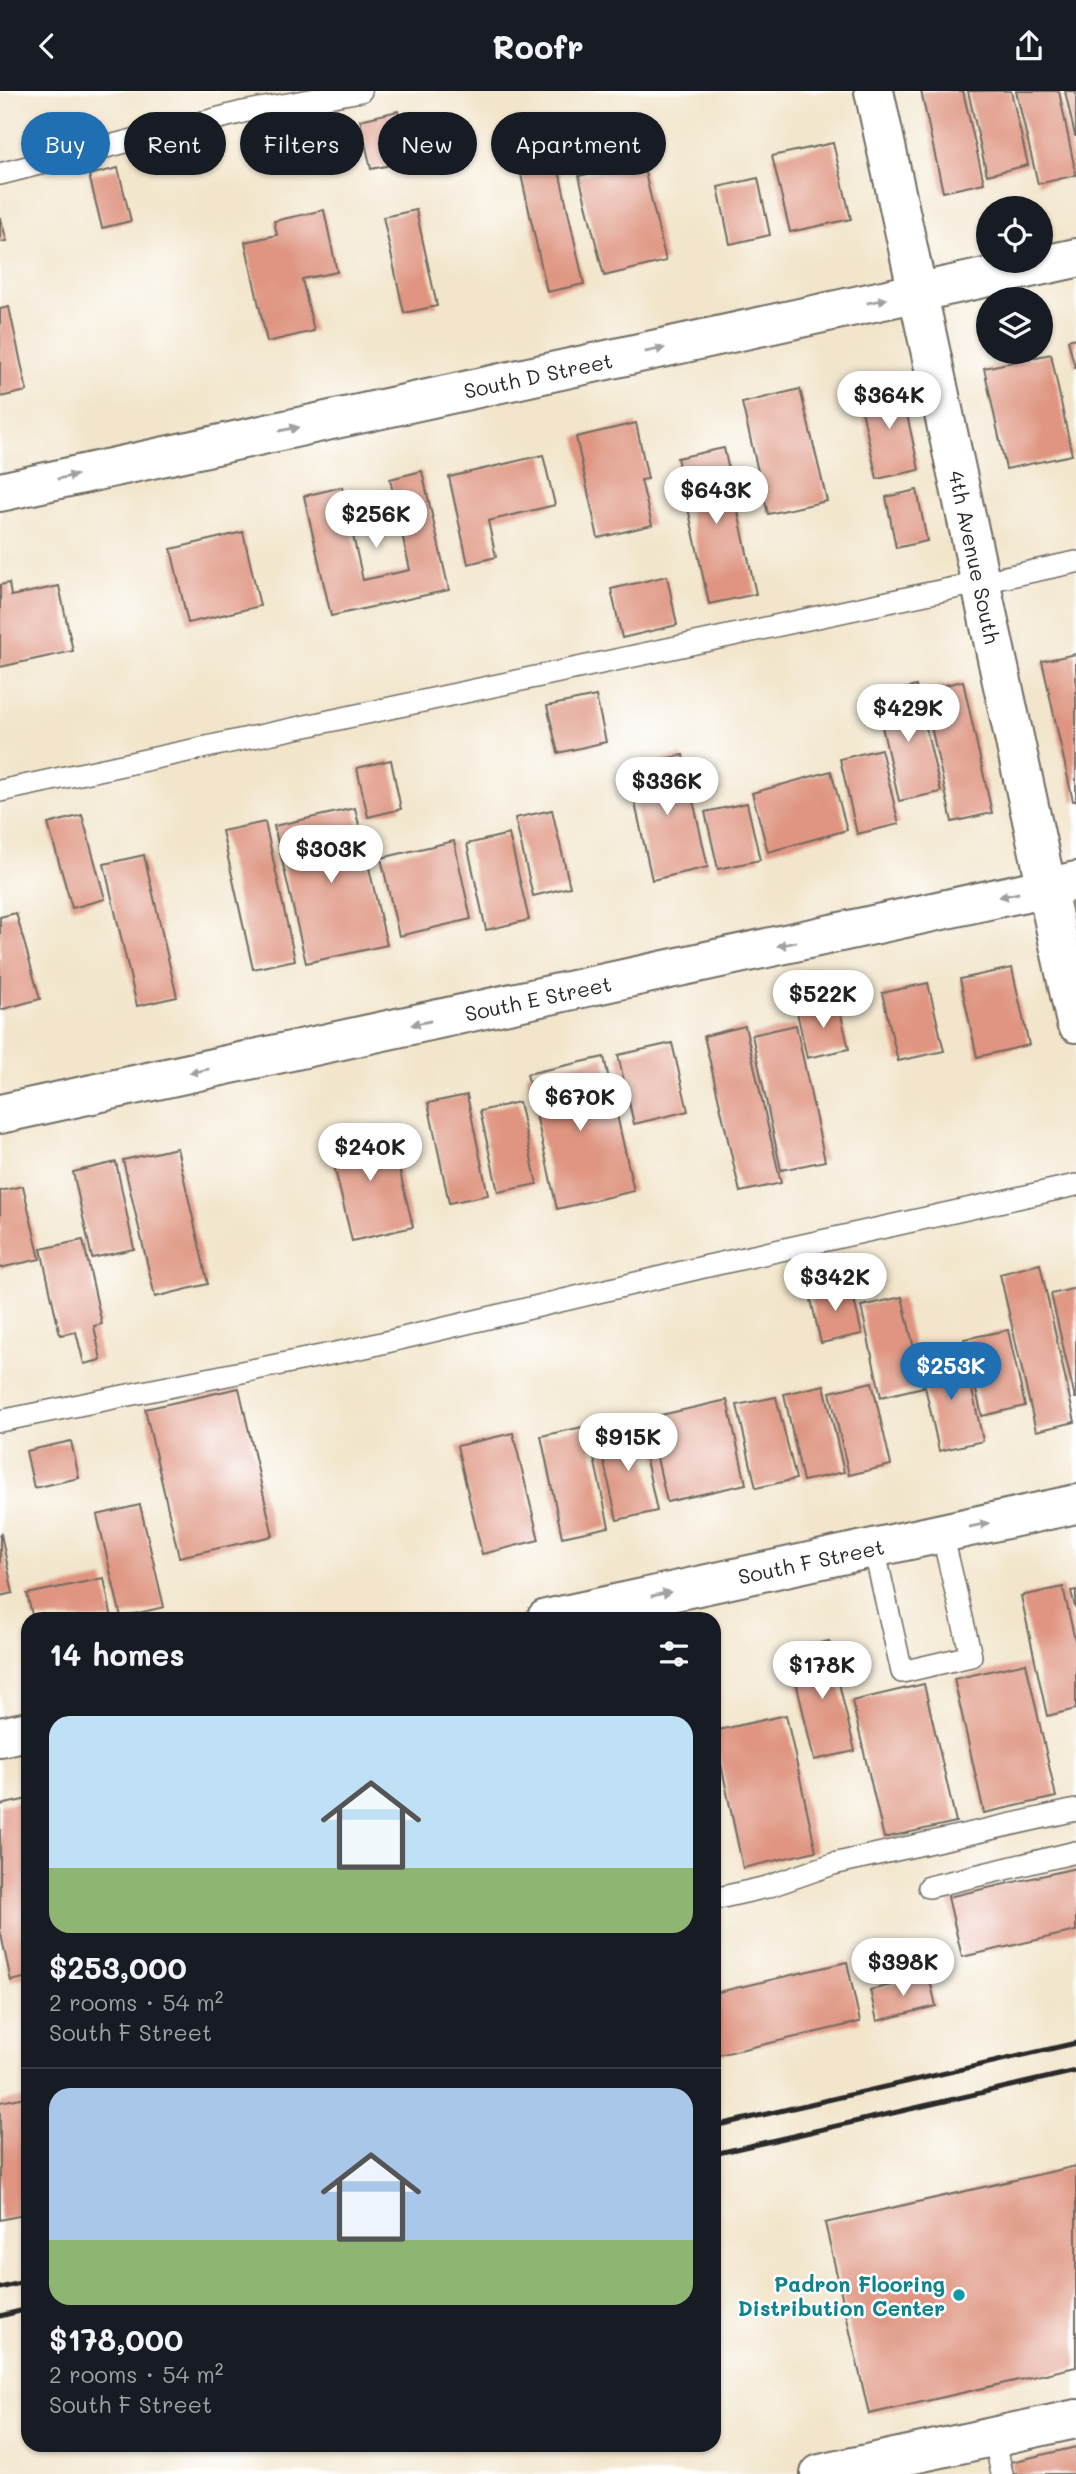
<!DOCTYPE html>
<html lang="en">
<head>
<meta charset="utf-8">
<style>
	:root { --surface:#171b24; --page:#242831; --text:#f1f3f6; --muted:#9ea1a6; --line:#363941; --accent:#1f6fb2 }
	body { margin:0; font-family:Mali,sans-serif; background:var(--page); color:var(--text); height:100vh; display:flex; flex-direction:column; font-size:26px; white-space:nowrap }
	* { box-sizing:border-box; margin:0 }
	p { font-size:23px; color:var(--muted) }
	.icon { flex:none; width:38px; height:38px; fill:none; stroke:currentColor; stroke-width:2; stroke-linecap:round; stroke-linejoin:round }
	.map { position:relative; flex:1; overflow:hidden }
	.drawer { position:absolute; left:21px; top:1521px; width:700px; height:840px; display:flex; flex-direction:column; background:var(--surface); border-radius:21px; box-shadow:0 2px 5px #0004 }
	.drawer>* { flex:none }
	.guide { position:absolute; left:21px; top:21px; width:700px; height:63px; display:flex; gap:14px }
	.tools { position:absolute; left:976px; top:105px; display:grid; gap:14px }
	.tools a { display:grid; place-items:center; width:77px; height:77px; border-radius:50%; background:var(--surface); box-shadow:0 2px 5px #0004; font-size:35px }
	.price { position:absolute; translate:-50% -60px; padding:0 16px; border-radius:24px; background:#fff; color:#222; font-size:23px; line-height:46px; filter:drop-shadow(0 2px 4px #0008) }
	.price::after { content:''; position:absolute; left:50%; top:42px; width:21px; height:16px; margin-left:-10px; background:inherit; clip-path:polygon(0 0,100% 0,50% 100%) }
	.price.current { background:var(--accent); color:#fff }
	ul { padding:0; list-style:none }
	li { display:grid; align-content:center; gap:14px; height:371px; padding:0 28px }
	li+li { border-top:2px solid var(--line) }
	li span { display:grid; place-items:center; height:217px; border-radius:21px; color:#555 }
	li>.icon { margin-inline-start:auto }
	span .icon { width:126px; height:126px; fill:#fffc; stroke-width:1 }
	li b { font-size:30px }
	h2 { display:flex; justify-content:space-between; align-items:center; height:84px; padding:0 28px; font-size:30px }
	.chip { padding:0 24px; border-radius:32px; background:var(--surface); box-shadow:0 2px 5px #0004; font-size:24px; line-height:63px }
	.chip.current { background:var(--accent); color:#fff }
	header { display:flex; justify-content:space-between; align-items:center; height:91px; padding:0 28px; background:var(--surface); font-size:32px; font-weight:800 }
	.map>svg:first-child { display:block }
	.building { fill:#df9581 }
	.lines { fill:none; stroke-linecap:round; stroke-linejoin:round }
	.lane-casing { stroke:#716c63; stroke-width:24 }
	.street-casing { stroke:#716c63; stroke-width:42 }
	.lane { stroke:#fff; stroke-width:21 }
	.street { stroke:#fff; stroke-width:38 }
	.rail { stroke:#2b2b2b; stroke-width:5 }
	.oneway { fill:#a0a0a0 }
	.culture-dot { fill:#0f9aa8; stroke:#fff; stroke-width:2.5 }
	.labels { text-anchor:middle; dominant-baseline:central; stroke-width:5; stroke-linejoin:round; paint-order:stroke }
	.street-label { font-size:21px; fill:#2b2b2b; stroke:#fff }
	.culture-label { font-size:21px; font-weight:bold; fill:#0d838f; stroke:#fff; text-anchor:end }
</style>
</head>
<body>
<header><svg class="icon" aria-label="back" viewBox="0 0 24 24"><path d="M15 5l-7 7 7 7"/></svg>Roofr<svg class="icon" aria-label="share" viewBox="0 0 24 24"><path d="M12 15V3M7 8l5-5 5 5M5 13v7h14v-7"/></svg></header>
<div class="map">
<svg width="1076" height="2383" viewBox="0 0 1076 2383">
	<rect width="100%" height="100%" fill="#fff"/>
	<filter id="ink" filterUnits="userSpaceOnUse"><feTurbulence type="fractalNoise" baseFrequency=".0143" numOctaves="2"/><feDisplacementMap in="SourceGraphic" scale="14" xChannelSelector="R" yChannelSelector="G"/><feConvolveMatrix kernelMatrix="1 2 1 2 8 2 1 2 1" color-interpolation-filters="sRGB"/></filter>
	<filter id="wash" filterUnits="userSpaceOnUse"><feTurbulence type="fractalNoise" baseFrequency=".00686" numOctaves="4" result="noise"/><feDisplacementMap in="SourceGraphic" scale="28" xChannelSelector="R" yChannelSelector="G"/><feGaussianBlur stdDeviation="1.57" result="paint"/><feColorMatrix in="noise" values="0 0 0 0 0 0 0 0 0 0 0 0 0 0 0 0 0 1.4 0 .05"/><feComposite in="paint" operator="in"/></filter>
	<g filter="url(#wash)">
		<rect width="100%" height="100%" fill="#f2e5cb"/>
		<g id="blocks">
			<g class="building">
				<path d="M921 0H963L984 92 943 101Z"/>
				<path d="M968 0H1011L1028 74 987 84Z"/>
				<path d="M1016 0H1059L1076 84 1038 93Z"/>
				<path d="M1065 0H1076V45H1075Z"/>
				<path d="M398 20 410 70 371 78 360 29Z"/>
				<path d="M549 34 584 193 547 201 512 43Z"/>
				<path d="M833 52 851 128 790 141 772 65Z"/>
				<path d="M642 69 666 170 604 185 579 85Z"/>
				<path d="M118 77 131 130 102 137 89 84Z"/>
				<path d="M758 87 770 144 730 153 718 96Z"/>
				<path d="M324 119 337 181 302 188 314 240 267 251 245 151 277 144 274 130Z"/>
				<path d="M416 119 437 215 404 222 383 126Z"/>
				<path d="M0 126 7 150 0 151Z"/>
				<path d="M9 216 27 300 0 306V218Z"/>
				<path d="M1076 247V277H1075L1068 249Z"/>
				<path d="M1051 263 1072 364 1006 378 984 277Z"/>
				<path d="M900 291 919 379 877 388 858 301Z"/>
				<path d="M800 298 827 410 768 423 742 312Z"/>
				<path d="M636 332 648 388 641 389 652 434 598 447 576 346Z"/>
				<path d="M724 357 756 503 709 513 677 367Z"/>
				<path d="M543 364 555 414 488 430 496 466 468 473 449 386Z"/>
				<path d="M422 380 449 499 331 525 304 405 342 396 363 489 410 479 390 388Z"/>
				<path d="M917 399 927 450 896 457 886 406Z"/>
				<path d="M243 441 260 515 188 532 171 458Z"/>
				<path d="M667 485 677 534 622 547 611 498Z"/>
				<path d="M9 492 11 505 59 495 73 560 0 576V494Z"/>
				<path d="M1076 563V710H1073L1042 570Z"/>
				<path d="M963 590 992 722 952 731 923 599Z"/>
				<path d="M916 595 941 701 899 710 875 605Z"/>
				<path d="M596 605 606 651 558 662 547 615Z"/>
				<path d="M881 658 899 733 857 743 840 668Z"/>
				<path d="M683 664 708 776 652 789 627 676Z"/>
				<path d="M391 669 401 718 368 726 357 677Z"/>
				<path d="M831 680 847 739 768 761 752 702Z"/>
				<path d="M747 712 760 769 718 778 705 721Z"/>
				<path d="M355 717 387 854 306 872 274 735Z"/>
				<path d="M552 719 570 796 533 805 515 727Z"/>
				<path d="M82 724 105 808 72 817 48 733Z"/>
				<path d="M265 731 295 869 253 878 222 740Z"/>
				<path d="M509 743 529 829 486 839 467 753Z"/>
				<path d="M454 750 471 828 399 845 381 767Z"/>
				<path d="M144 764 177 906 137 915 104 773Z"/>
				<path d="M16 822 40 908 0 919V826Z"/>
				<path d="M1012 877 1029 954 977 966 960 888Z"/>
				<path d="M928 892 944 960 898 970 882 902Z"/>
				<path d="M838 911 849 958 807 967 797 921Z"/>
				<path d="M796 934 825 1070 781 1079 752 944Z"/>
				<path d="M745 935 781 1092 740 1101 704 945Z"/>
				<path d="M672 952 688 1020 634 1033 618 964Z"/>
				<path d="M604 966 634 1100 557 1118 527 983Z"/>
				<path d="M467 1004 488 1104 449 1112 428 1012Z"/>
				<path d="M519 1011 537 1093 498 1101 480 1020Z"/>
				<path d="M389 1035 413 1136 352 1150 328 1049Z"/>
				<path d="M177 1057 208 1193 155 1206 123 1069Z"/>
				<path d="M116 1071 134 1158 92 1167 73 1081Z"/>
				<path d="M23 1095 40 1168 0 1177V1100Z"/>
				<path d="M83 1149 102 1233 94 1235 101 1269 84 1273 76 1241 60 1244 41 1158Z"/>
				<path d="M1040 1173 1075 1331 1036 1340 1000 1183Z"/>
				<path d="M850 1191 862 1243 821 1252 809 1200Z"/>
				<path d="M1076 1197V1307H1075L1051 1203Z"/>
				<path d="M902 1206 923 1296 881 1306 861 1215Z"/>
				<path d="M1008 1239 1025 1315 982 1325 964 1248Z"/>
				<path d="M964 1262 983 1350 939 1360 920 1272Z"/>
				<path d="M872 1291 891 1374 849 1384 830 1301Z"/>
				<path d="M824 1294 844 1381 803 1390 784 1303Z"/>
				<path d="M239 1297 273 1445 179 1466 145 1318Z"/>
				<path d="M776 1306 796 1388 756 1397 737 1314Z"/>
				<path d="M727 1309 746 1393 667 1411 648 1327Z"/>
				<path d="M587 1335 609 1436 562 1446 541 1345Z"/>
				<path d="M639 1336 657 1420 617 1429 598 1345Z"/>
				<path d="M513 1342 539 1449 482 1463 457 1355Z"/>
				<path d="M71 1350 79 1387 34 1397 26 1360Z"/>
				<path d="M140 1414 164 1516 121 1526 97 1424Z"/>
				<path d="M1 1443 13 1502 0 1505V1444Z"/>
				<path d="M104 1487 112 1528H33L27 1503Z"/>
				<path d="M1063 1496 1076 1554V1618L1047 1625 1021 1505Z"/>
				<path d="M1076 1499V1516H1075L1071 1500Z"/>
				<path d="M829 1550 855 1660 814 1669 789 1559Z"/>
				<path d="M1026 1572 1056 1706 984 1722 954 1588Z"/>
				<path d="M924 1593 956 1731 884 1747 852 1610Z"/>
				<path d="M786 1624 816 1760 743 1777 714 1640Z"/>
				<path d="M28 1708V1886L11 1890 0 1839V1714Z"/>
				<path d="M1076 1777V1840L962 1866 948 1806Z"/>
				<path d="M847 1871 860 1931 714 1965V1902Z"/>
				<path d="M929 1885 936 1915 877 1930 870 1899Z"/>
				<path d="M25 2006 28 2017V2123L0 2129V2011Z"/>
				<path d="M1076 2075V2276L869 2323 825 2132Z"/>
				<path d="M1076 2356V2383H1013L1011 2371Z"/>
			</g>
		</g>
	</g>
	<g filter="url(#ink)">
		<use href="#blocks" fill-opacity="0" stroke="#716c63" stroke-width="2"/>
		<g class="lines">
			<defs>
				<g id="lane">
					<path d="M0 83 243 21 361 0"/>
					<path d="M0 700 1076 471"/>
					<path d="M0 1330 365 1256 708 1175 1076 1094"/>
					<path d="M874 1457 902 1581 971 1565 942 1442"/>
					<path d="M929 1796 1076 1761"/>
					<path d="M714 1808 767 1796 833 1773 1076 1719"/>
					<path d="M994 2345 1002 2383"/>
				</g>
				<g id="street">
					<path d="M874 0 1076 932"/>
					<path d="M0 401 1076 167"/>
					<path d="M0 1023 1076 790"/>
					<path d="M546 1528 1076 1413"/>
					<path d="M0 1646 28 1640"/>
					<path d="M820 2383 1076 2328"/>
				</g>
			</defs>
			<use href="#lane" class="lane-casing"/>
			<use href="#street" class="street-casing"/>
			<use href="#lane" class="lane"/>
			<use href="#street" class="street"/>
			<g class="rail">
				<path d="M714 2035 1076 1952"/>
				<path d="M714 2063 1076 1980"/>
				<path d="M0 2197 28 2190"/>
				<path d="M0 2225 28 2218"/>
			</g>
		</g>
		<defs><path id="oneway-solid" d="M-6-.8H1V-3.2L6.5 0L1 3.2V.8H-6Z" transform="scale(1.75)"/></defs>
		<g class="oneway">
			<use href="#oneway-solid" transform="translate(877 210) rotate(-12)"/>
			<use href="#oneway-solid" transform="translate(655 259) rotate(-12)"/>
			<use href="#oneway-solid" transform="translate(289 338) rotate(-12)"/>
			<use href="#oneway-solid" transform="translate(67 386) rotate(-12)"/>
			<use href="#oneway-solid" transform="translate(1009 804) rotate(168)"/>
			<use href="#oneway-solid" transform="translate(787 853) rotate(168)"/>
			<use href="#oneway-solid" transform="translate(421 932) rotate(168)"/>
			<use href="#oneway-solid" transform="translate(199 980) rotate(168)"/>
			<use href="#oneway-solid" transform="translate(979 1434) rotate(-12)"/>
			<use href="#oneway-solid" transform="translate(661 1503) rotate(-12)"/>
		</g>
	</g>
	<circle class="culture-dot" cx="959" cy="2204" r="7"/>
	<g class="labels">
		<g class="street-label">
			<text transform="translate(538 284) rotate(-12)">South D Street</text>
			<text transform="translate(975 466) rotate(78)">4th Avenue South</text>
			<text transform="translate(538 907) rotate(-12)">South E Street</text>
			<text transform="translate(811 1470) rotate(-12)">South F Street</text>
		</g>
		<g class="culture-label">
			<text x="945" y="2192">Padron Flooring<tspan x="945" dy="24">Distribution Center</tspan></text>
		</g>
	</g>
</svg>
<div class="tools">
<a><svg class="icon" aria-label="locate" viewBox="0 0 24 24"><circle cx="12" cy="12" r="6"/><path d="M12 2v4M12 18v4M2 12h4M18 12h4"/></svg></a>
<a><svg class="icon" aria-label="layers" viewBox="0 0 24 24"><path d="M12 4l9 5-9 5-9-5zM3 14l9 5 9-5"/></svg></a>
</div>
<b class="price" style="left:889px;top:340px">$364K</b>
<b class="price" style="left:716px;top:435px">$643K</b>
<b class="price" style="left:376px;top:459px">$256K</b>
<b class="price" style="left:908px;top:653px">$429K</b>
<b class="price" style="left:667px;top:726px">$336K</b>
<b class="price" style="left:331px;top:794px">$303K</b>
<b class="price" style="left:823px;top:939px">$522K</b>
<b class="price" style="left:580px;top:1042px">$670K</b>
<b class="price" style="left:370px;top:1092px">$240K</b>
<b class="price" style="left:835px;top:1222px">$342K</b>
<b class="price current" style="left:951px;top:1311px">$253K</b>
<b class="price" style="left:628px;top:1382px">$915K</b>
<b class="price" style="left:822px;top:1610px">$178K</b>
<b class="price" style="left:903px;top:1907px">$398K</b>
<div class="guide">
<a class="chip current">Buy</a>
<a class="chip">Rent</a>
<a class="chip">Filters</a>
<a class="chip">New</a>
<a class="chip">Apartment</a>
</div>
<section class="drawer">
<h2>14 homes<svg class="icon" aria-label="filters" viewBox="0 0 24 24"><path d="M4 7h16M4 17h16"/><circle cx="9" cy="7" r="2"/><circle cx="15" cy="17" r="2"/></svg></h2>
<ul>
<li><span style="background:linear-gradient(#bfe0f5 70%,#8fb573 0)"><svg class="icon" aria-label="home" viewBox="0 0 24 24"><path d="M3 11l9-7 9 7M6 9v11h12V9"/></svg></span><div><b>$253,000</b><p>2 rooms · 54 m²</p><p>South F Street</p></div></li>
<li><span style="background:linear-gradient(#a9c7e8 70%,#8fb573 0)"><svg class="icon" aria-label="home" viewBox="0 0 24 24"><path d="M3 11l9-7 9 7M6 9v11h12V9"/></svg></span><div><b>$178,000</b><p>2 rooms · 54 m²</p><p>South F Street</p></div></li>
</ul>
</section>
</div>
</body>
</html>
